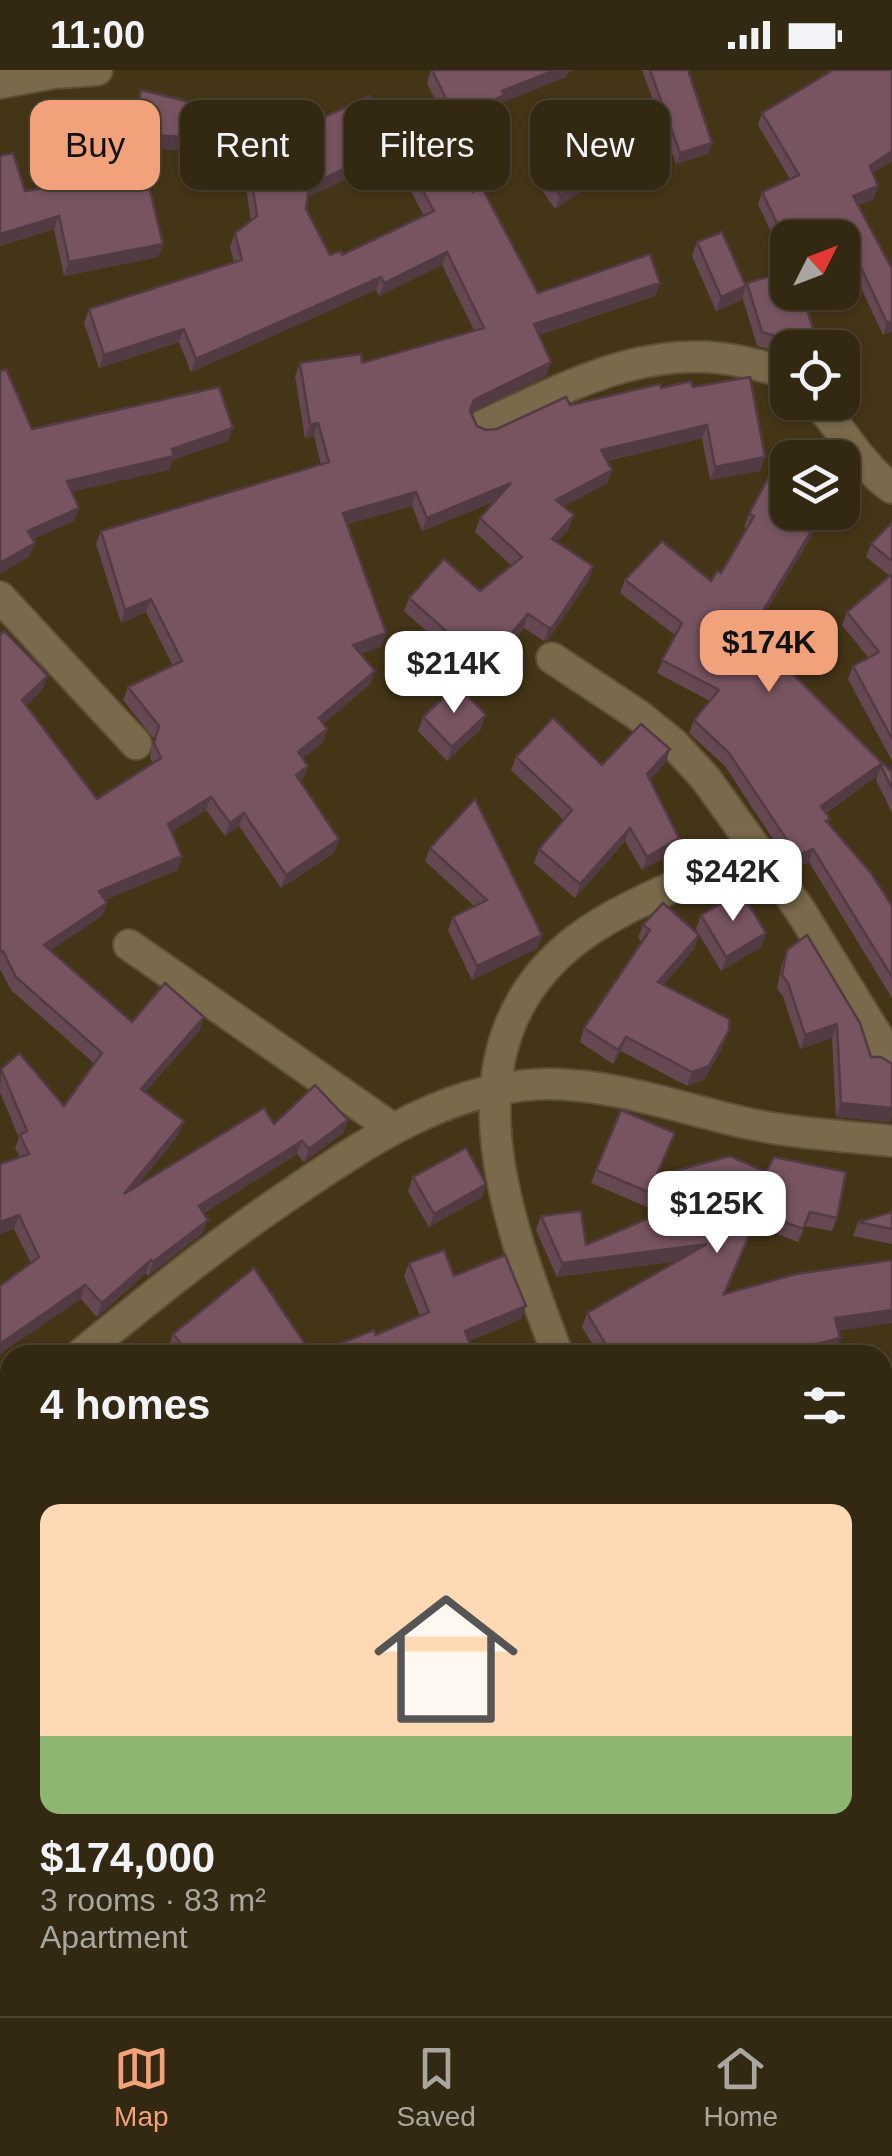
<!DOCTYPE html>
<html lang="en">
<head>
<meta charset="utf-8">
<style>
	:root { --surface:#332811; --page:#3e341f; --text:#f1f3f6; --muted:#a9a69f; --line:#4e4431; --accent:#f1a27b }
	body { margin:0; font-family:Helvetica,sans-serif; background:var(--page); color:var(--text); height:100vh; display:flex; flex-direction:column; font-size:38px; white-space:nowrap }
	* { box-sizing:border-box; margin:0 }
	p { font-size:32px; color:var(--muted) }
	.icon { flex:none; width:55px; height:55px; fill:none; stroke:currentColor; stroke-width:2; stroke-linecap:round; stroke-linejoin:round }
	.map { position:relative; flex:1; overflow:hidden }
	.drawer { position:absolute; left:0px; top:1275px; width:892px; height:672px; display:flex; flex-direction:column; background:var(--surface); border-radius:30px 30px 0 0; box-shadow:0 2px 8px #0004,0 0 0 2px var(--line) }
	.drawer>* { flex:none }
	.guide { position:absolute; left:30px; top:30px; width:832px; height:90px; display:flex; gap:20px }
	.needle { width:65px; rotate:48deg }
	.controls { position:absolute; left:770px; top:150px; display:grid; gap:20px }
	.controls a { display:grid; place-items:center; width:90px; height:90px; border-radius:20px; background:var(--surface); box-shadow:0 2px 8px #0004,0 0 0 2px var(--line); font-size:50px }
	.price { position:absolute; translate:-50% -85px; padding:0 22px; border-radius:20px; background:#fff; color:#222; font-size:32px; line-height:65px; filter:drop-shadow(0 2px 5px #0008) }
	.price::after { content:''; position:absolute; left:50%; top:60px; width:30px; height:22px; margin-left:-15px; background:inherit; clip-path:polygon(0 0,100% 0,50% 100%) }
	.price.current { background:var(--accent); color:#111 }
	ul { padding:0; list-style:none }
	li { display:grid; align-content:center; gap:20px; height:530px; padding:0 40px }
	li span { display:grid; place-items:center; height:310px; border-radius:20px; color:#555 }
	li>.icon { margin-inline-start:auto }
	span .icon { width:180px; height:180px; fill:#fffc; stroke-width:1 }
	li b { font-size:42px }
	h2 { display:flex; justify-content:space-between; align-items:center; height:120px; padding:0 40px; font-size:42px }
	.pill { padding:0 35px; border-radius:20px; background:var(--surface); box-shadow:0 2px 8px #0004,0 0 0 2px var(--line); font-size:35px; line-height:90px }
	.pill.current { background:var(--accent); color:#111 }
	.status { display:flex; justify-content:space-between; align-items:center; height:70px; padding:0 50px; background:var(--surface); direction:ltr }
	.status svg { height:28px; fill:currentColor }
	.menu { display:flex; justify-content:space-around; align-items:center; height:140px; border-top:2px solid var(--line); background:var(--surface); font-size:28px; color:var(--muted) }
	.menu a { display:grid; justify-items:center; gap:5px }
	.menu .current { color:var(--accent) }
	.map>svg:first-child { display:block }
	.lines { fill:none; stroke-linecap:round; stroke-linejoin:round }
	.minor-casing { stroke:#5c5036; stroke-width:34 }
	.path { stroke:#83765c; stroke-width:6; stroke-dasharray:8 8; stroke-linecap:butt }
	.minor { stroke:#7a6a4b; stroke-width:30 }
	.wall { fill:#664853 }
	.shaded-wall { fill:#533b43 }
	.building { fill:#775460; stroke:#533b43; stroke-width:2.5 }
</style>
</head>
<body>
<div class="status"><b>11:00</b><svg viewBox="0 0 49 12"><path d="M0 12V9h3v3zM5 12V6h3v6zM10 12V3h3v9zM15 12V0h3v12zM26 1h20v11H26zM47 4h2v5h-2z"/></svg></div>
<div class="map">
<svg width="892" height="1946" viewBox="0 0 892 1946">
	<rect width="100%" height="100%" fill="#443517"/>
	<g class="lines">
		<defs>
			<g id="minor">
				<path d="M0 13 54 3 97 0"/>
				<path d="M817 332C843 361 861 396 892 418"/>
				<path d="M484 355C569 316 648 271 744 292 760 296 774 297 788 307"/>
				<path d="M0 527 136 674"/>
				<path d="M552 588 638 645 674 674 706 709 800 840 892 990"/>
				<path d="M129 875 392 1058"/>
				<path d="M80 1285C147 1230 214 1176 286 1127 364 1074 449 1015 547 1014 613 1014 677 1037 741 1052 790 1063 842 1066 892 1071"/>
				<path d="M558 1285C505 1146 435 967 587 862 639 827 702 806 759 781"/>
				<path d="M0 1352 10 1343"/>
				<path d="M882 1443 892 1440"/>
				<path d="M0 1650 10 1648"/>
			</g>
		</defs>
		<use href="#minor" class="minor-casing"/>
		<g class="path">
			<path d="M882 1888 892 1880"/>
			<path d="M807 1946 819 1938"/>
		</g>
		<use href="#minor" class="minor"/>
	</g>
	<g class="wall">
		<path d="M431 0H575L568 2 566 7 501 33 499 39 451 63 427 13Z"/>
		<path d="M642 0H688L712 73 708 84 676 94Z"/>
		<path d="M141 20 201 81 127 77 136 34Z"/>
		<path d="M762 43 873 103 874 129 858 135 892 199V261L883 265 855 205 842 210V168H788V198L758 134 762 122 790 109 758 55Z"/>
		<path d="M253 49 297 60 389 89 308 127 306 139 330 185H342L424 146 396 93 400 79 473 122 538 223 660 213 655 226 539 265 551 292 546 306 471 343 477 356 486 360 497 359 570 335 661 318 693 317 760 401 710 410 702 368 607 391 612 400 607 413 564 436 569 459 556 472 593 496 589 510 548 570 544 571 524 558 479 608 404 541 409 528 480 521 512 496 475 462 480 448 495 431 422 461 412 436 347 454 382 576 360 584 375 601 370 614 323 654V673L302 688 308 696 303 709 300 711 334 783 281 818 239 756 225 766 206 740 171 762 182 786 177 800 105 830 107 833 102 846 50 880 132 952 204 947 200 960 145 1022 179 1064 137 1116 274 1054 348 1050 343 1063 304 1092 297 1084 204 1143 203 1163 148 1206 146 1203 97 1247 81 1229 31 1193 14 1159 20 1087 15 1078 19 1068 0 1022 1 999 64 1036 95 994 11 920 0 899V565L43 619 26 635 97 729 153 694 150 687 154 669 123 630 128 617 173 596 146 542 121 553 96 474 101 461 321 395 314 366 305 368 295 306 300 293H362L474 260 442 195 379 226 376 220 191 302 179 272 99 298 84 253 89 239 234 192 230 177 235 163 251 151 243 97 249 84 248 63Z"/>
		<path d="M0 86 25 121 163 174 158 187 64 206 54 159 0 176Z"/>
		<path d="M538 93 611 101 555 139 533 107Z"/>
		<path d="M697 172 746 216 741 230 716 241 692 186Z"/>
		<path d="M747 213 803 225 809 276 788 278 784 283 757 276 742 226Z"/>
		<path d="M749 444 823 447 754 561 792 603 882 693 877 706 826 743 830 749 828 754 892 836V928L809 792 796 797 786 789 725 696 689 663 694 650 710 631 657 603 675 565 620 523 625 510 711 511 721 503 747 458 744 457Z"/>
		<path d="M892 452V691L848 609 853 596 868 587 842 555 847 542 890 506 866 487 871 474Z"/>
		<path d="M423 647 481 659 447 691 418 661Z"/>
		<path d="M670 679 666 692 650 709 679 768 674 782 642 800 625 771 575 828 534 793 539 779 564 750 511 700 516 687 602 695Z"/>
		<path d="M881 696 892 702V743L876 710Z"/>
		<path d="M475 729 538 878 472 910 448 860 453 847 474 836 425 791 430 778Z"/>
		<path d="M701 845 766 863 761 877 721 901 696 859Z"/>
		<path d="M643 855 694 879 663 915 724 974 704 1010 687 1016 621 981 613 994 580 972 584 958 642 872 638 868Z"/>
		<path d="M787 880 871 987 892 994V1045L890 1052 836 1047 832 968 800 979 783 926 777 919 782 893Z"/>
		<path d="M670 1076 657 1106 837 1148 832 1161 805 1156 798 1172 754 1155 725 1224 838 1260 836 1282 824 1285H599L582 1257 587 1243 678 1191 557 1207 536 1160 541 1146 586 1175 661 1143 591 1113 596 1100Z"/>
		<path d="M413 1107 486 1114 482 1127 429 1157 408 1121Z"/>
		<path d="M892 1142V1174L853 1166 858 1152Z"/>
		<path d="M409 1193 454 1206 521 1249 469 1271 474 1285H335L339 1274 376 1265 420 1246 404 1206Z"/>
		<path d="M173 1264 309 1280 307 1285H174L168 1278Z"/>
		<path d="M0 1431 10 1444V1513L0 1487Z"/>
		<path d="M892 1618V1836L882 1819V1674L886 1673 882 1667V1622Z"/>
	</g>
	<g class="shaded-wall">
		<path d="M555 0H575L568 2 566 7 501 33 499 39 451 63 456 49 502 21Z"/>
		<path d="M132 64 206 68 201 81 127 77Z"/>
		<path d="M712 73 708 84 676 94 680 83Z"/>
		<path d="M394 76 389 89 304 129 309 115Z"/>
		<path d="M892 81V91L865 108 870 96Z"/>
		<path d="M616 87 611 101 555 139 560 125Z"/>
		<path d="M878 116 874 129 849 139 853 126Z"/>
		<path d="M59 146 54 159 0 176V164Z"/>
		<path d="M163 174 158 187 64 206 69 192Z"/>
		<path d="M447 182 442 195 379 226 384 213Z"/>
		<path d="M859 193 855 205 842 210V199Z"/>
		<path d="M381 207 376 220 191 302 196 289Z"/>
		<path d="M660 213 655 226 529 268 534 254Z"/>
		<path d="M746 216 741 230 716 241 721 227Z"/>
		<path d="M892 251V261L883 265 887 253Z"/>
		<path d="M184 259 179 272 99 298 104 285Z"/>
		<path d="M814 263 809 276 788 278V282L784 283 789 270Z"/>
		<path d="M551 292 546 306 469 344 474 330Z"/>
		<path d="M318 353 314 366 305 368 310 355Z"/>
		<path d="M707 355 702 368 596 393 601 380Z"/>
		<path d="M233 358 228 371 173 390 169 400 62 424 67 411 172 379Z"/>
		<path d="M765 387 760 401 710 410 715 397Z"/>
		<path d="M612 400 607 413 552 443 556 430Z"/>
		<path d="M511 413 507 426 422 461 427 448Z"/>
		<path d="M416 422 412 436 338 457 343 443Z"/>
		<path d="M79 438 74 451 23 474 28 461Z"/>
		<path d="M823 442H825L823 447 747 572 752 559Z"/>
		<path d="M574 445 569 459 547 483 552 469Z"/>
		<path d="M35 473 30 486 0 504V493Z"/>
		<path d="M593 496 589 510 548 570 544 571 549 558Z"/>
		<path d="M151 529 146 542 121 553 125 540Z"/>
		<path d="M528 544 524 558 479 608 484 595Z"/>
		<path d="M386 563 382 576 348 588 353 575Z"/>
		<path d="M375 601 370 614 314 662 319 648Z"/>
		<path d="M48 606 43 619 18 644 22 630Z"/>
		<path d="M486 645 481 659 447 691 452 677Z"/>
		<path d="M327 659 323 673 293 696 298 682Z"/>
		<path d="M670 679 666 692 643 718 647 704Z"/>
		<path d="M882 693 877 706 816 749 821 736Z"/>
		<path d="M308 696 303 709 291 718 296 705Z"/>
		<path d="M211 727 206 740 163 767 168 754Z"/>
		<path d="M244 743 239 756 225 766 230 753Z"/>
		<path d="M630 758 625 771 575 828 580 814Z"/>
		<path d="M679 768 674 782 642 800 647 787Z"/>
		<path d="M339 769 334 783 281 818 286 805Z"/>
		<path d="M813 779 809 792 796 797 801 784Z"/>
		<path d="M182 786 177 800 95 834 99 821Z"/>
		<path d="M107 833 102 846 39 888 44 875Z"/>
		<path d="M766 863 761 877 721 901 726 887Z"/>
		<path d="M542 865 538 878 472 910 477 896Z"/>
		<path d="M699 865 694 879 653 926 658 912Z"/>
		<path d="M204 947 200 960 136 1032 141 1019Z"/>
		<path d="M837 954 832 968 800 979 805 965Z"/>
		<path d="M729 960 724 974 704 1010 687 1016 692 1002Z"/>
		<path d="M626 967 621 981 613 994 618 980Z"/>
		<path d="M841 1033 892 1038V1045L890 1052 836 1047Z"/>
		<path d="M348 1050 343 1063 304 1092 309 1079Z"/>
		<path d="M184 1051 179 1064 119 1137 124 1124Z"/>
		<path d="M302 1071 297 1084 194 1149 199 1136Z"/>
		<path d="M486 1114 482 1127 429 1157 434 1144Z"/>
		<path d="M19 1145 14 1159 0 1164V1152Z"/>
		<path d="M208 1150 203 1163 148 1206 153 1192Z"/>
		<path d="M707 1174 702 1188 557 1207 562 1193Z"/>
		<path d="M151 1190 146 1203 97 1247 102 1233Z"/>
		<path d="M85 1215 81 1229 0 1284V1274Z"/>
		<path d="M526 1236 521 1249 461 1274 465 1261Z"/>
		<path d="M892 1240V1253L830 1262 835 1248Z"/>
		<path d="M840 1268 836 1282 824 1285H772Z"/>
		<path d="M892 1405V1418L882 1419 885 1406Z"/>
		<path d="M892 1524V1535L882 1538V1527Z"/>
		<path d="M10 1600 7 1613 0 1615V1602Z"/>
	</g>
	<g class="building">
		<path d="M432 0H555L502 21 504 25 456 49Z"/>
		<path d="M650 0H688L712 73 680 83Z"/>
		<path d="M833 0H892V81L870 96 878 116 853 126 892 199V251L887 253 859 193 842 199V168H788V176L762 122 799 105 762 43Z"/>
		<path d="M141 20 214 38 206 68 132 64Z"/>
		<path d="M370 26 394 76 309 115 306 139 330 185 341 181 342 185 434 141 400 79 439 59 473 122 482 118 538 223 650 184 660 213 534 254 551 292 474 330 470 341 477 356 486 360 497 359 566 327 570 335 660 314 661 318 691 311 693 317 750 307 765 387 715 397 707 355 601 380 612 400 556 430 574 445 552 469 593 496 553 557 549 558 528 544 484 595 409 528 444 489 480 521 522 487 480 448 511 413 427 448 416 422 343 443 386 563 353 575 375 601 319 648 327 659 298 682 308 696 296 705 339 769 286 805 244 743 230 753 211 727 168 754 182 786 99 821 107 833 44 875 132 952 165 913 204 947 141 1019 184 1051 124 1124 264 1038 274 1054 315 1015 348 1050 309 1079 302 1071 199 1136 208 1150 153 1192 151 1190 102 1233 85 1215 0 1274V1216L39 1187 19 1145 0 1152V1094L29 1084 20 1065 27 1061 1 999 19 983 64 1036 102 983 16 907 3 881 0 882V565L4 561 48 606 22 630 97 729 161 688 154 673 159 656 128 617 182 591 151 529 125 540 101 461 329 392 318 353 310 355 300 293 361 284 362 293 484 258 447 182 384 213 381 207 196 289 184 259 104 285 89 239 242 190 235 163 257 146 248 84 255 83 253 49 295 44 297 60Z"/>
		<path d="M595 55 616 87 560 125 538 93Z"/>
		<path d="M13 83 25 121 145 101 163 174 69 192 59 146 0 164V86Z"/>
		<path d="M722 162 746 216 721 227 697 172Z"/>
		<path d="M788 201V222H802L814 263 789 270 762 262 747 213Z"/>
		<path d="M6 299 32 359 219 317 233 358 172 379 174 386 67 411 79 438 28 461 35 473 0 493V302Z"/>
		<path d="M770 404 788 413V442H823L752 559 798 589 790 601 882 693 821 736 830 749 826 751 871 803 892 836V907L813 779 801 784 791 776 729 683 694 650 719 620 662 590 682 553 625 510 662 471 711 511 717 501 721 503 754 446 749 444Z"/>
		<path d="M892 452V491L871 474Z"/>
		<path d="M892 504V669L853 596 879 582 847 542Z"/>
		<path d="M457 615 486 645 452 677 423 647Z"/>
		<path d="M553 648 602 695 641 654 670 679 647 704 679 768 647 787 630 758 580 814 539 779 572 740 516 687Z"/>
		<path d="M884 694 892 702V719L881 696Z"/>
		<path d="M475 729 542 865 477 896 453 847 487 830 430 778Z"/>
		<path d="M741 822 766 863 726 887 701 845Z"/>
		<path d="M663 833 699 865 658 912 729 949V960L709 996 692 1002 626 967 618 980 584 958 650 860 643 855Z"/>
		<path d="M807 865 860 953 871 987H881L892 994V1038L841 1033 837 954 805 965 788 913 782 905 787 880Z"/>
		<path d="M621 1040 675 1063 656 1106 730 1086 766 1102 774 1087 846 1102 837 1148 810 1142 803 1159 759 1142 724 1224 796 1204 892 1190V1240L835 1248 840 1268 772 1285H612L587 1243 707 1174 562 1193 541 1146 581 1141 586 1175 680 1135 596 1100Z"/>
		<path d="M466 1078 486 1114 434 1144 413 1107Z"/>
		<path d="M892 1142V1159L858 1152Z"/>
		<path d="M444 1180 454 1206 505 1185 526 1236 465 1261 474 1285H343L339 1274 374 1260 376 1265 429 1242 409 1193Z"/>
		<path d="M254 1198 309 1280 302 1285H190L173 1264Z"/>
		<path d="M892 1345V1405L885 1406 882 1387V1346Z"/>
		<path d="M0 1431 10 1444V1486L0 1461Z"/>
		<path d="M892 1488V1524L882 1527V1491Z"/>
		<path d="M10 1568V1600L0 1602V1571Z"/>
		<path d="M892 1618V1661L882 1642V1622Z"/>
		<path d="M892 1671V1812L882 1795V1674Z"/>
		<path d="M10 1700V1938H491L498 1946H0V1702Z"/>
		<path d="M885 1925 892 1934V1946H856L867 1938H882V1927Z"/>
		<path d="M531 1938H618L625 1946H516Z"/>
		<path d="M678 1938H734L736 1941 728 1946H664Z"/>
	</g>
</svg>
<div class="controls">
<a><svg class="needle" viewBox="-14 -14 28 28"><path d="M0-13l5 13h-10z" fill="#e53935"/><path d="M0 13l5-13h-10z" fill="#a9a69f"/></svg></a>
<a><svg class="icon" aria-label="locate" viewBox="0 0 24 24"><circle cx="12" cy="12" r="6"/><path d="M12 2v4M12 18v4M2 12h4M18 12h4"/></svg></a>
<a><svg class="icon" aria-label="layers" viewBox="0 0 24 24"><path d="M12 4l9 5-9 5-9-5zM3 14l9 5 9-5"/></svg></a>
</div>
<b class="price current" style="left:769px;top:625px">$174K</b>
<b class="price" style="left:454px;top:646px">$214K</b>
<b class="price" style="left:733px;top:854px">$242K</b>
<b class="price" style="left:717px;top:1186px">$125K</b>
<div class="guide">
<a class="pill current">Buy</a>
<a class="pill">Rent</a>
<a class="pill">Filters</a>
<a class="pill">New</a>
</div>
<section class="drawer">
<h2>4 homes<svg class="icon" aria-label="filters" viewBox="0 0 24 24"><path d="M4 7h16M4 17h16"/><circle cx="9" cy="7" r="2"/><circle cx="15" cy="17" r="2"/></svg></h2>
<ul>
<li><span style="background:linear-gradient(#ffd9b3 75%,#8fb573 0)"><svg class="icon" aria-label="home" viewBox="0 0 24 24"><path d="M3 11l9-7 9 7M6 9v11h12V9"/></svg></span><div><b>$174,000</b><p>3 rooms · 83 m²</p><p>Apartment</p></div></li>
</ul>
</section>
</div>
<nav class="menu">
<a class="current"><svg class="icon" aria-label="map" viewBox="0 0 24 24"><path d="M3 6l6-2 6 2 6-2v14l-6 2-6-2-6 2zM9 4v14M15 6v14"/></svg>Map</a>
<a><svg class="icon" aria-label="saved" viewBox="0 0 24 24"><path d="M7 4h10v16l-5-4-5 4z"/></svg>Saved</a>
<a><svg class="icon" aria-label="home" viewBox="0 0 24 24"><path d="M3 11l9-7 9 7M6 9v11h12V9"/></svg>Home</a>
</nav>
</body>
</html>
